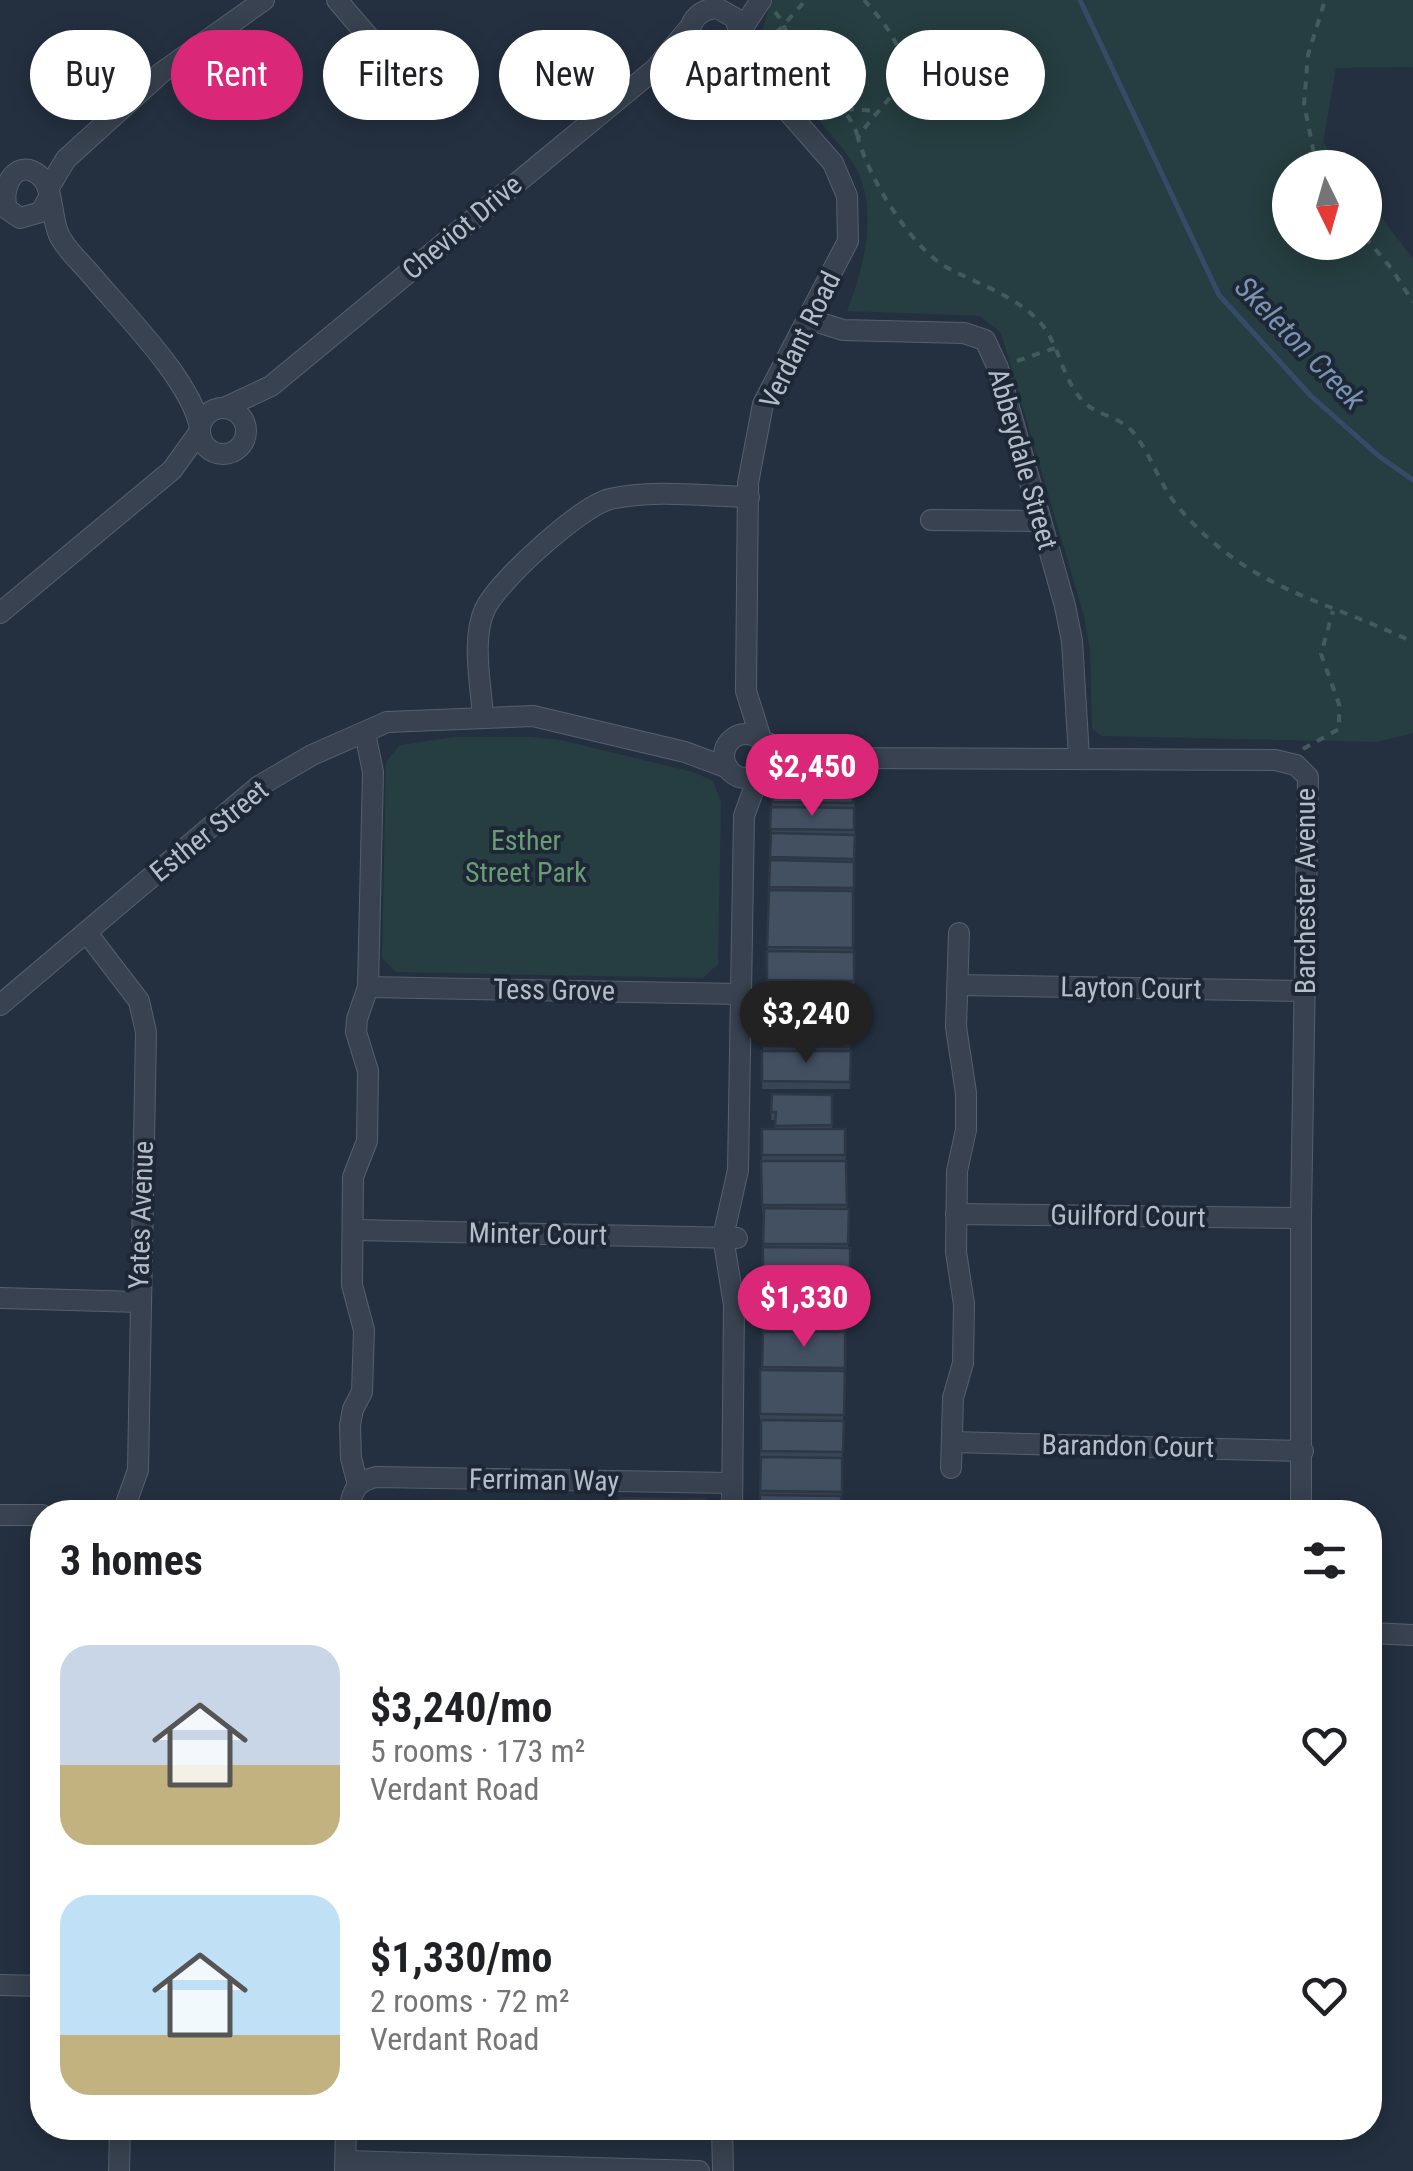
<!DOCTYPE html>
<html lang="en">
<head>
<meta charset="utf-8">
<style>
	:root { --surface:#fff; --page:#f6f6f6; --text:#202124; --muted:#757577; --accent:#db2777 }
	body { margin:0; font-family:"Roboto Condensed",sans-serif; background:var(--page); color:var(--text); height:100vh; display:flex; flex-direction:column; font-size:38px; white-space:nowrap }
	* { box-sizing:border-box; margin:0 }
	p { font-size:32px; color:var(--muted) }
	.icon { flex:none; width:55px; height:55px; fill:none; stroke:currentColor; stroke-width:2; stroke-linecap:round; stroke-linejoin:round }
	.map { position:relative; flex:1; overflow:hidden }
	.details { position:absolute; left:30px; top:1500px; width:1352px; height:640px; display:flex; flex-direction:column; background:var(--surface); border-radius:40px; box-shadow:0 5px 25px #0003 }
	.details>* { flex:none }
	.top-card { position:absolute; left:30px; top:30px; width:1355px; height:90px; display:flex; gap:20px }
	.needle { width:65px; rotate:175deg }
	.controls { position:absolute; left:1272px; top:150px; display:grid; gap:20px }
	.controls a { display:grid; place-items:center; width:110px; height:110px; border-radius:50%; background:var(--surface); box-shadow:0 5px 25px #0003; font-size:50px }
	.price { position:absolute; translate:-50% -85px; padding:0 22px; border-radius:35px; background:var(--accent); color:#fff; font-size:32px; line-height:65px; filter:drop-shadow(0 2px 5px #0008) }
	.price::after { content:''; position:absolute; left:50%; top:60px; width:30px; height:22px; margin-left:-15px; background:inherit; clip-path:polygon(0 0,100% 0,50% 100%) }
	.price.selected { background:#222; color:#fff }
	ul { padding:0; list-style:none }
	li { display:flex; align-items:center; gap:30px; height:250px; padding:0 30px }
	li span { display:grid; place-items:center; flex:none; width:280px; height:200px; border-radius:30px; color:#555 }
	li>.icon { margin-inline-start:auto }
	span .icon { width:120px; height:120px; fill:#fffc; stroke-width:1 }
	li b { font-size:42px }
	h2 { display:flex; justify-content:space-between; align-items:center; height:120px; padding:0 30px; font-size:42px }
	.chip { padding:0 35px; border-radius:45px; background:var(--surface); box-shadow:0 5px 25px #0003; font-size:35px; line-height:90px }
	.chip.selected { background:var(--accent); color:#fff }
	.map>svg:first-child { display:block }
	.green { fill:#263e41 }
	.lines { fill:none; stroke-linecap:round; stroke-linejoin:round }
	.stream { stroke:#374b68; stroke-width:5 }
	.minor-casing { stroke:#56606d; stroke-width:22 }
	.path { stroke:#445b5e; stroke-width:4; stroke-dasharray:8 8; stroke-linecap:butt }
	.minor { stroke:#384250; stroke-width:20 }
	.wall { fill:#394554 }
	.building { fill:#425062; stroke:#2e3845; stroke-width:2.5 }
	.labels { text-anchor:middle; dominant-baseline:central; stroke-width:8; stroke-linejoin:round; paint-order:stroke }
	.street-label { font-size:28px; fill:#b4bdca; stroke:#1d2735 }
	.park-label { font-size:28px; fill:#6a9d75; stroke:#1d2735 }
	.water-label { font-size:30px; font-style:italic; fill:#7b93b3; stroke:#1d2735 }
</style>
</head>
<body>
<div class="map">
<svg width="1413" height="2171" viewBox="0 0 1413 2171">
	<rect width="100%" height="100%" fill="#243040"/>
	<g class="green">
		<path d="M771 0H1413V67L1336 68 1323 142 1343 167 1290 168V242H1365V196L1413 259V733L1377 742 1101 736 1092 728 1090 650 1084 616 1001 333 980 316 847 311C863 271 877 216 859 174 851 156 835 140 822 124 801 99 779 73 758 47Z"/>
		<path d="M456 737H531L561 740 693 772 713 781 721 802 718 964 703 978 396 972 382 958 386 762 400 745Z"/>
	</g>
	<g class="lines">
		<path class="stream" d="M1080 0 1219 295 1311 396 1380 457 1413 480"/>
		<defs>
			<g id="minor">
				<path d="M337 0 372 41"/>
				<path d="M740 32 761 0"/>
				<path d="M740 34 761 81 833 163 847 196 848 241 763 404 748 483 746 691 761 739"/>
				<path d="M715 58 733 51 740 34 735 18 717 8C690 10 681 36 701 55L761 81"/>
				<path d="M48 189 66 159 161 73 264 0"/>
				<path d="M48 199 41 212 20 218 7 209C0 184 18 157 40 176 54 188 51 218 59 235 65 248 78 260 88 271 121 311 191 379 200 428"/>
				<path d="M808 319 843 330 964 333 985 340 998 368 1065 606 1072 641 1079 757"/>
				<circle cx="223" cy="431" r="23"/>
				<path d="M224 408 271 386 655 69 690 27"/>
				<path d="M931 520 1041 521"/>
				<path d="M0 613 172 470 200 431"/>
				<path d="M483 717C481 685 471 639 485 609 498 581 581 506 610 499 654 489 704 496 749 497"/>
				<circle cx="746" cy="756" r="22"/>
				<path d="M764 742 805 756 858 758 1275 760 1296 765 1308 777 1301 1218V1512"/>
				<path d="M87 933 139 1001 146 1032 138 1470 123 1512"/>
				<path d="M958 985 1304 991"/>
				<path d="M368 987 740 994"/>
				<path d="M0 1005 259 786 312 755 387 722 533 716 685 752 728 768"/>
				<path d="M956 1214 1301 1218"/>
				<path d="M354 1230 737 1238"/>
				<path d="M0 1298 139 1302"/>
				<path d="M952 1442 1303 1451"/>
				<path d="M951 1468 953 1398 963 1363 964 1304 956 1252 957 1171 966 1130V1093L956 1027 959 933"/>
				<path d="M358 1485 351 1458 350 1425 353 1409 362 1392 364 1330 352 1285 353 1177 367 1141 368 1071 356 1032 357 1019 368 987 373 772 365 733"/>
				<path d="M350 1512C350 1493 356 1481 376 1477L732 1483"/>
				<path d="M732 1512 734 1305 723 1237 738 1170 744 816 759 775"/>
				<path d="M0 1515H42"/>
				<path d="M1370 1633 1413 1635"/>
				<path d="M0 1985 42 1986"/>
				<path d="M722 2128 723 2171"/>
				<path d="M346 2161 699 2171"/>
				<path d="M345 2170 346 2128"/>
				<path d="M119 2171 120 2128"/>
			</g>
		</defs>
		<use href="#minor" class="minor-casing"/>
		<g class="path">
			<path d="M864 0C886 25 917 59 893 93 882 109 868 121 858 138 869 178 910 246 946 267 977 284 1012 294 1038 320 1059 342 1061 376 1081 399 1094 415 1119 416 1132 431 1151 453 1159 485 1179 508 1249 590 1323 599 1413 642"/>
			<path d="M775 12C789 28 790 51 803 70 820 94 851 107 858 138"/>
			<path d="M763 42 780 29 806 0"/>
			<path d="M846 109 876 111"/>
			<path d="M1317 168 1304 104 1308 55 1325 0"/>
			<path d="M1365 237 1391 268 1413 302"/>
			<path d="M1017 361 1055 348"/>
			<path d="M1303 749 1339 729V704L1321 654 1333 611"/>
		</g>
		<use href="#minor" class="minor"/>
	</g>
	<g class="wall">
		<path d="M854 777 855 842 853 952H854V988H850V1089H762L765 982H767L772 802Z"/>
		<path d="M772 1094 832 1095V1129H845L847 1209H849L848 1248H850V1298H847L845 1335 841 1512H759L761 1422H760V1370H762L764 1212H762V1129H775V1120H771Z"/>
	</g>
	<g class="building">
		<path d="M854 777 853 803 772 802 780 781Z"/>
		<path d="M771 807 854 808V830L770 829Z"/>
		<path d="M771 833 855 835 854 859 770 857Z"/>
		<path d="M770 860 854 862V888L769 887Z"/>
		<path d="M769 890 853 891V948L767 947Z"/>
		<path d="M767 951 854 952V981L767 980Z"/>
		<path d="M765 982 850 983V1013L764 1012Z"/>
		<path d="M764 1017 850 1018V1047L764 1046Z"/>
		<path d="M762 1051H851L850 1082 762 1081Z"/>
		<path d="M772 1094 832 1095V1125L775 1126 776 1112H771Z"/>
		<rect x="762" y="1129" width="83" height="26"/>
		<path d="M761 1161H846L847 1205H762Z"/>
		<path d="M764 1208 849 1209 848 1244H763Z"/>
		<path d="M763 1247 850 1248V1291L763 1290Z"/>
		<path d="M763 1294 847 1296 846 1328 763 1326Z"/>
		<path d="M763 1332H845V1368L762 1367Z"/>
		<path d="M760 1370 845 1371 844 1415 760 1414Z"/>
		<path d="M761 1420 844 1421 843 1452 761 1451Z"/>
		<path d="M761 1457 842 1458V1492L760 1491Z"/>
		<path d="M760 1495 841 1496V1512H759Z"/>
		<path d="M620 1498 705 1499V1512H619Z"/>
	</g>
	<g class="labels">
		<g class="street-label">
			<text transform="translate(462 227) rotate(-40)">Cheviot Drive</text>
			<text transform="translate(800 340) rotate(-64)">Verdant Road</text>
			<text transform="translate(1023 459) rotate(74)">Abbeydale Street</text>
			<text transform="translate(209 831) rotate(-39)">Esther Street</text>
			<text transform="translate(1305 891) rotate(-90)">Barchester Avenue</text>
			<text transform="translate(1131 988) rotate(1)">Layton Court</text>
			<text transform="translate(554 990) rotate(1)">Tess Grove</text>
			<text transform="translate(141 1215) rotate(-88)">Yates Avenue</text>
			<text transform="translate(1128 1216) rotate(1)">Guilford Court</text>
			<text transform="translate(538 1234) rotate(1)">Minter Court</text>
			<text transform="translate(1128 1446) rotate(1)">Barandon Court</text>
			<text transform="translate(544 1480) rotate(1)">Ferriman Way</text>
		</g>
		<g class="park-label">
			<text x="526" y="840">Esther<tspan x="526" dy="32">Street Park</tspan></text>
		</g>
		<g class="water-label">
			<text transform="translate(1300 343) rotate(46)">Skeleton Creek</text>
		</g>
	</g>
</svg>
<div class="controls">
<a><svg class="needle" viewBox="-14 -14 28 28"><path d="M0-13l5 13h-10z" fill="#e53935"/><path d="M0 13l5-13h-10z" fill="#757577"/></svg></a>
</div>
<b class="price" style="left:812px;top:819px">$2,450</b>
<b class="price selected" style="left:806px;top:1066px">$3,240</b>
<b class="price" style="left:804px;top:1350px">$1,330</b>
<div class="top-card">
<a class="chip">Buy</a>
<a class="chip selected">Rent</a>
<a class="chip">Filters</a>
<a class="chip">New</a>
<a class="chip">Apartment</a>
<a class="chip">House</a>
</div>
<section class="details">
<h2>3 homes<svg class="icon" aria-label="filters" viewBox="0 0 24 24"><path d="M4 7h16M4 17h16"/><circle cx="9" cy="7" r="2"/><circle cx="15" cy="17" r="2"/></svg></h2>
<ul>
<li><span style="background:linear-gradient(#c9d6e8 60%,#c2b280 0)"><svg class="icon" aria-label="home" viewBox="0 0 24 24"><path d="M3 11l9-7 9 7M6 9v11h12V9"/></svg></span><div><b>$3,240/mo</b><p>5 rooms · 173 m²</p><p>Verdant Road</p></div><svg class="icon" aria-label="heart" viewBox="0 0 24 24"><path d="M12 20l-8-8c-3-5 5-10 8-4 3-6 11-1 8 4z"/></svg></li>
<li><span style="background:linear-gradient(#bfe0f5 70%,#c2b280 0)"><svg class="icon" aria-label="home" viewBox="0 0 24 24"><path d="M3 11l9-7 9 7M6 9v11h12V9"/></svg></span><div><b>$1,330/mo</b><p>2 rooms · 72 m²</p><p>Verdant Road</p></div><svg class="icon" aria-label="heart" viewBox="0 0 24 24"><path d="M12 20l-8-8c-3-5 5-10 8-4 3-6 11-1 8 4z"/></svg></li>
</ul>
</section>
</div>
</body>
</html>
